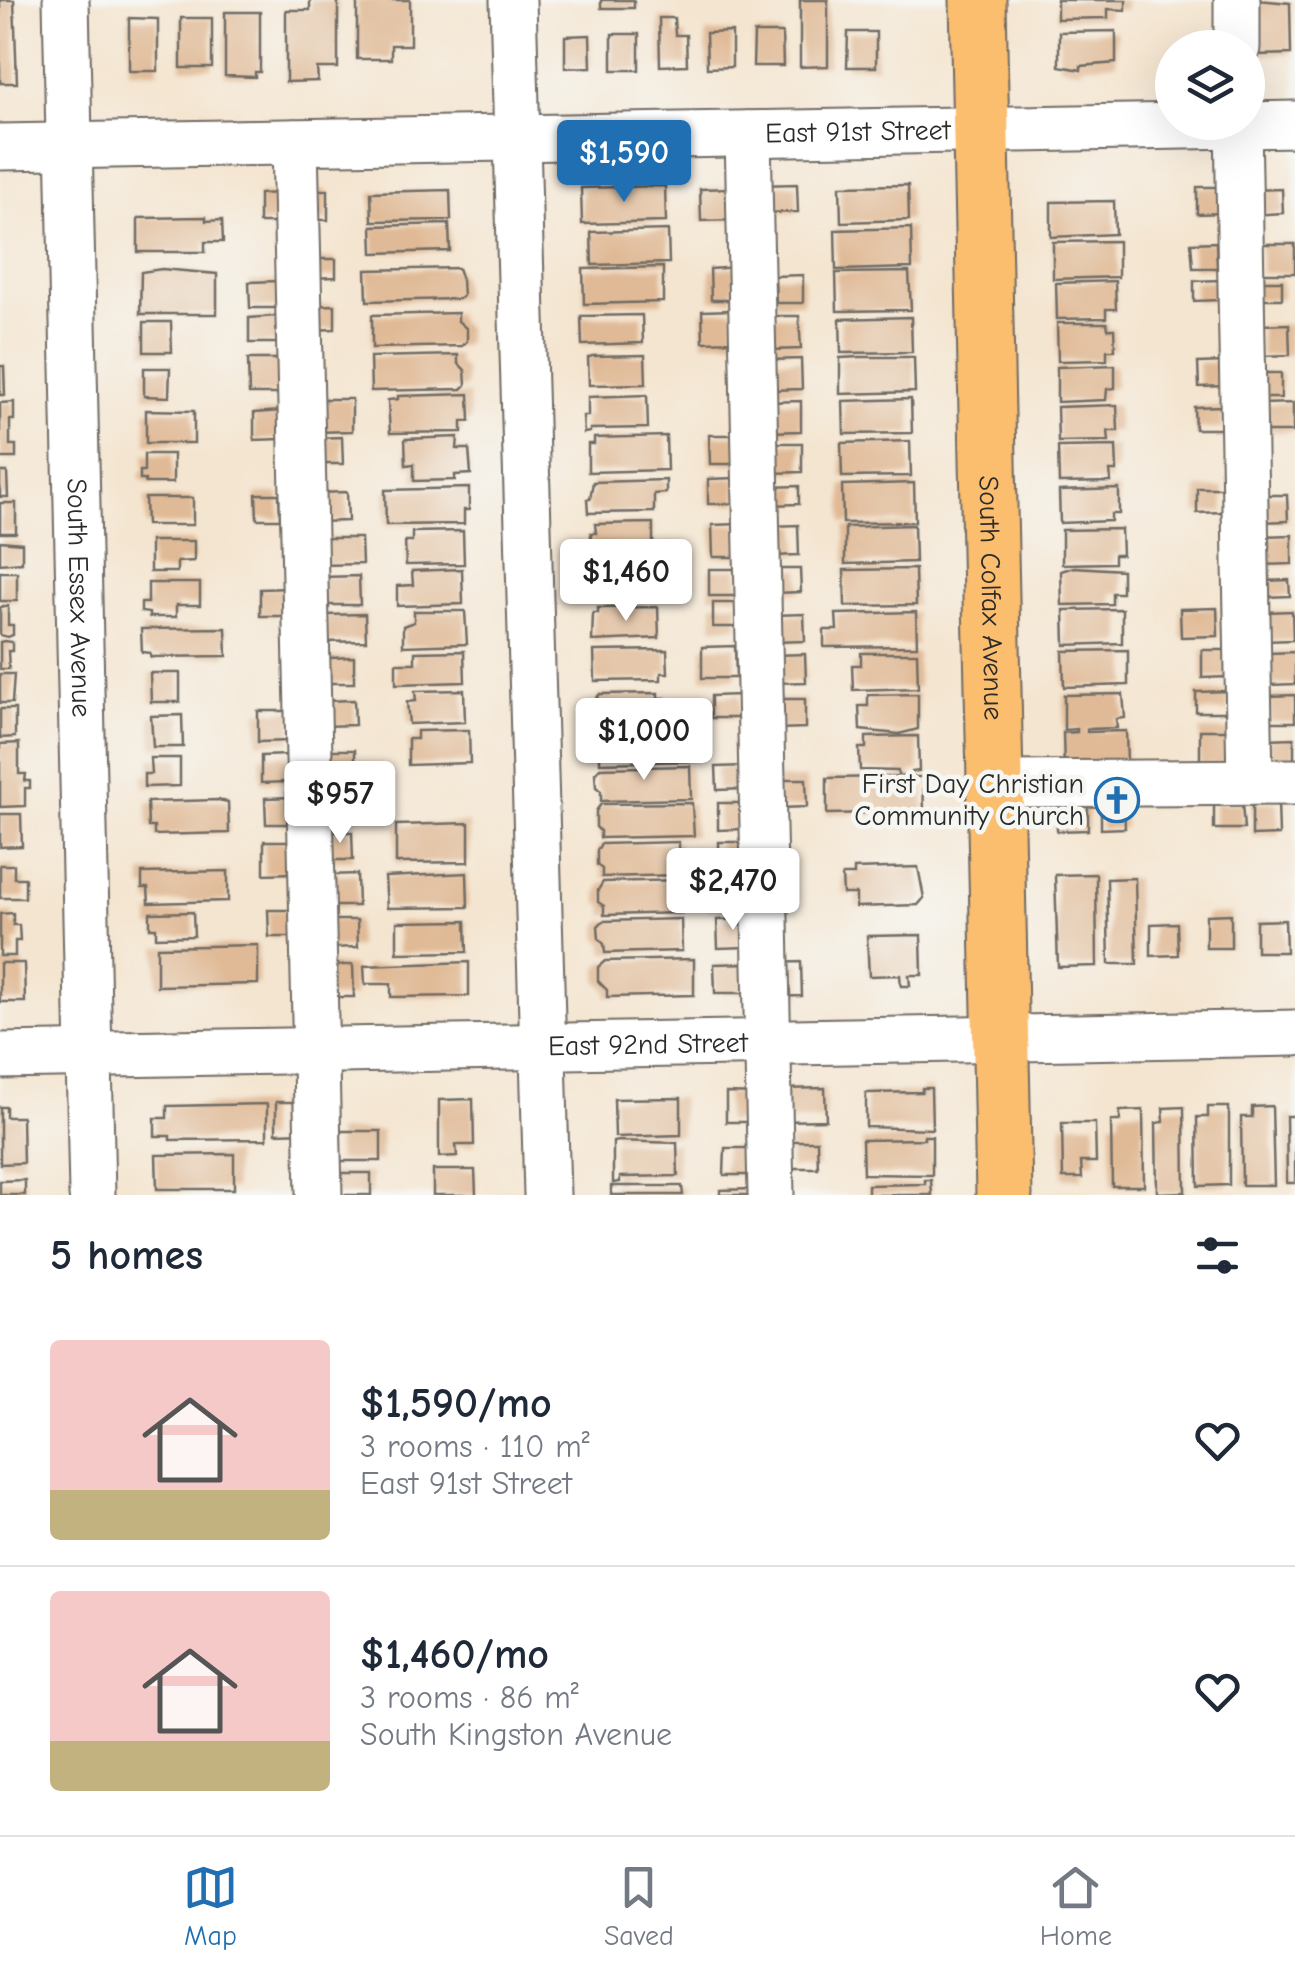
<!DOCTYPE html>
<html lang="en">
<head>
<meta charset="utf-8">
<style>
	:root { --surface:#fff; --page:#f6f6f7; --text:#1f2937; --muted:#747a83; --line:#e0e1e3; --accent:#1f6fb2 }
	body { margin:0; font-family:"Comic Neue",sans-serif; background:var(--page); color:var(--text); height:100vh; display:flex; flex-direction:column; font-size:38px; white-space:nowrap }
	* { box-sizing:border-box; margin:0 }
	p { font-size:32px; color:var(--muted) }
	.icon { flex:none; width:55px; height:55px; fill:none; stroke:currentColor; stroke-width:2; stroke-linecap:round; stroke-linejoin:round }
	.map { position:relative; height:1195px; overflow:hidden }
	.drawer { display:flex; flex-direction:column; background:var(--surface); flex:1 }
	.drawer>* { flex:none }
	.fabs { position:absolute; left:1155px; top:30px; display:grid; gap:20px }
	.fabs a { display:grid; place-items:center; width:110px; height:110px; border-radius:50%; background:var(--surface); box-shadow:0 10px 40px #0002; font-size:50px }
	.price { position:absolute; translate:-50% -85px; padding:0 22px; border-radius:10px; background:#fff; color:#222; font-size:32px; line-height:65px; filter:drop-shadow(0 2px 5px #0008) }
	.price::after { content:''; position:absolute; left:50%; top:60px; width:30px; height:22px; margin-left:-15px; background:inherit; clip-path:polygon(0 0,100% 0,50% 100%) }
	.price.on { background:var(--accent); color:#fff }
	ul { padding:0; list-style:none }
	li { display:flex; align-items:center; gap:30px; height:250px; padding:0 50px }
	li+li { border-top:2px solid var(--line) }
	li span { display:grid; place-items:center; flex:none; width:280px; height:200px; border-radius:10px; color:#555 }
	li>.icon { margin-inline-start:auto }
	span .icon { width:120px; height:120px; fill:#fffc; stroke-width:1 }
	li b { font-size:42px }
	h2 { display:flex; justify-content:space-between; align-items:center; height:120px; padding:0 50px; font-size:42px }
	.tabs { display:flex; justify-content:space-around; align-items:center; height:140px; border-top:2px solid var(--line); background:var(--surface); font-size:28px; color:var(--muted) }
	.tabs a { display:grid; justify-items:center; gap:5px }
	.tabs .on { color:var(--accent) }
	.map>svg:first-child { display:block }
	.building { fill:#e0ba96 }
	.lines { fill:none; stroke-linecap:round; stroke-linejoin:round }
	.minor-casing { stroke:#716c65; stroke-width:49 }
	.major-casing { stroke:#716c65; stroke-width:59 }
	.minor { stroke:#fff; stroke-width:45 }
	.major { stroke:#fbbd6e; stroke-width:55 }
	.labels { text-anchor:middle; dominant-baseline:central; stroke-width:9; stroke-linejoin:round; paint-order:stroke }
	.street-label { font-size:28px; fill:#2b2b2b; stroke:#f6f6f2 }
	.poi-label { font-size:28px; fill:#2b2b2b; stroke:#f6f6f2; text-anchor:end }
</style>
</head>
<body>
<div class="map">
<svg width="1295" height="1195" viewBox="0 0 1295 1195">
	<rect width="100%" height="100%" fill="#f6f6f2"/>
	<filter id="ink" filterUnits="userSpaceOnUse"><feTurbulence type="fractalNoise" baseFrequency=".01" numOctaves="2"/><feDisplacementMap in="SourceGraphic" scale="20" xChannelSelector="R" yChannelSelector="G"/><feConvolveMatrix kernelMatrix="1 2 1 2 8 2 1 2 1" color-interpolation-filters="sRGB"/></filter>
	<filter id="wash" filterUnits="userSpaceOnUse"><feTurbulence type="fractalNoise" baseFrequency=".0048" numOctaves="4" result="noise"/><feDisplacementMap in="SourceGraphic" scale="40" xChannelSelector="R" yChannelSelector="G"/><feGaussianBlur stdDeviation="2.25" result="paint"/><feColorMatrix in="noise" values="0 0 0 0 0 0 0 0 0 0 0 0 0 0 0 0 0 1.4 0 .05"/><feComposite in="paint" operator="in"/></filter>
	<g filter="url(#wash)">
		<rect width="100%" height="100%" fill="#f4e5d0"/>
		<g id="blocks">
			<g class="building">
				<path d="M0 0H14L17 83H0Z"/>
				<path d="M310 0H338V68H317L318 81 286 82V10H310Z"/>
				<path d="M357 0H410V45H391V59H357Z"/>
				<rect x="601" y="0" width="33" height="8"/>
				<path d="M800 0H828V66L800 67Z"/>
				<path d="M1057 0H1126V10L1108 9V18L1057 19Z"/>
				<path d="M1257 0 1290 3 1291 54 1257 55Z"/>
				<path d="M225 12H260V72H255V77L225 76Z"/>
				<path d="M129 18 158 19V71H129Z"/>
				<rect x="181" y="18" width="31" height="50"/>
				<path d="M659 18H674L675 35H686L687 65 660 66Z"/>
				<path d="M1116 31V63L1081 66V70L1059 66V32Z"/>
				<path d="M732 32V67L707 68 706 33Z"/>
				<path d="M848 32H876V67H847Z"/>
				<path d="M754 33H782L783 66H753Z"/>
				<rect x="612" y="34" width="27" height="36"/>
				<path d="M590 35 591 67 565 68V36Z"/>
				<path d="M797 184 798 212 760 213 759 185Z"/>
				<path d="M908 185 909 220 841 222 840 186Z"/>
				<path d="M665 186 666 222 582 224 581 188Z"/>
				<path d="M1197 187H1223V213L1197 214Z"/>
				<path d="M733 188 734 220 701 221 700 189Z"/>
				<path d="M1282 189 1283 213 1253 215 1252 190Z"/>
				<path d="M305 190H328V220H306Z"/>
				<path d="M450 190 451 220 372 221 371 192Z"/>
				<path d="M281 193V223H259V194Z"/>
				<path d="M1114 201 1115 234 1051 237V202Z"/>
				<path d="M206 217V221L222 220 223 242H205V252H138V218Z"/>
				<path d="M449 224 450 251 373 253 372 226Z"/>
				<path d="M911 228 912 268 836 270 835 230Z"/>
				<path d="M668 230 669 263 592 265 591 232Z"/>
				<path d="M1118 241V277L1053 279V242Z"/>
				<path d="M1216 242 1217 268H1193L1191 243Z"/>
				<rect x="1261" y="244" width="34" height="29"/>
				<path d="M308 259H336V277L309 278Z"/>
				<path d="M663 267V302L584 304 583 269Z"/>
				<path d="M737 267 732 300H711L710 269Z"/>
				<path d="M458 268 462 280 463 296 459 299 367 301 366 270Z"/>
				<path d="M162 269 217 274V314H140L141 272Z"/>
				<path d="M909 272 911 310 837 311 836 273Z"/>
				<path d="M803 275V303H776L775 276Z"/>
				<path d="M1220 280V300L1194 301V281Z"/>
				<path d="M279 281 280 308H250L249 282Z"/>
				<path d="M1115 281 1116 309H1106V318L1057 319 1056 283Z"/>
				<rect x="1252" y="281" width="30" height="18"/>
				<path d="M335 305V329L309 330 308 306Z"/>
				<path d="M734 310 735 341 703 342 702 311Z"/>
				<path d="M458 313V321L467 329V341L462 346 372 348V315Z"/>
				<path d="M642 315 643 343 582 345 581 316Z"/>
				<path d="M277 316 278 343H249V318Z"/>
				<path d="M770 316H799L801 349 770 350Z"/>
				<path d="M911 317 912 352 841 353 840 319Z"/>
				<path d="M144 322H171L172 352H144Z"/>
				<path d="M1057 323H1107L1108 329H1114L1115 350H1107V360L1058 361Z"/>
				<path d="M1289 324 1290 355 1261 356 1260 325Z"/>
				<path d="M458 355V363L465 370 466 385 462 389 371 391 370 357Z"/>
				<path d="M645 355 646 384 589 385 588 358 592 356Z"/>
				<path d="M860 357H914L915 392 840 394V358Z"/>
				<path d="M248 359H280L281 394H249Z"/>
				<path d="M801 359 802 389 770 390 769 360Z"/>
				<path d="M1224 362V386L1199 387 1198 363Z"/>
				<path d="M1115 365V388L1107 389 1106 400 1057 402V367Z"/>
				<path d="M0 366H4L5 395H0Z"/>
				<path d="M144 368H170L169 397 144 396Z"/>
				<rect x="1255" y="373" width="26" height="25"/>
				<path d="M469 394 470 421H462V432L390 433 388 400 398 399V396Z"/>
				<path d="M647 395 648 428 590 429V432L584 433 583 416H588V397Z"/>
				<path d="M315 399H352V431L315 432Z"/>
				<path d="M911 399 912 433 844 434 843 401Z"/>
				<path d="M801 401V431L769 432 768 402Z"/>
				<path d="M14 402V420H10V445H16V458H0V403Z"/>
				<path d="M1293 403V432H1263L1262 404Z"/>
				<path d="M1117 405 1118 431H1108L1109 441 1058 442 1057 407Z"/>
				<path d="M1222 406 1223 429H1195L1194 407Z"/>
				<path d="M146 410 194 411V443H146Z"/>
				<path d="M281 411V439L254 440V413Z"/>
				<path d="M709 435H739V464H710Z"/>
				<path d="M666 436 667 470 588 472V444H594V438Z"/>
				<path d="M342 437 343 464H316L315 438Z"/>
				<path d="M458 437 457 449H469L471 474 455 475V480L414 481V464L406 465 405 439Z"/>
				<path d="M910 441 911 476 842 477 841 443Z"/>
				<path d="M771 443H802V472L772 473Z"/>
				<path d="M1116 446 1117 471H1110L1111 482 1059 483 1058 447Z"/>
				<path d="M144 454H173V483H145V480H140V471H144Z"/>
				<path d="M0 472H7L8 497H0Z"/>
				<path d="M736 478 737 504H708V479Z"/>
				<path d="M666 480V493L654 494V512L588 513 587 499H590L593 482Z"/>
				<path d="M914 483 915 522 843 523 842 485Z"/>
				<path d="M799 486V504L769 505V487Z"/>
				<path d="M469 488V510H464V524L386 525 385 490Z"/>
				<path d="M1197 488H1223L1224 512 1197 513Z"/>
				<path d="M1119 489V514H1111V521L1060 523 1059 491Z"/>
				<path d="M347 492 348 521 316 522 315 493Z"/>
				<path d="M256 494H279L280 519H257Z"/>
				<path d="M1259 495H1287L1288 521 1259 522Z"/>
				<path d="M145 498H193V525H146Z"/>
				<rect x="0" y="503" width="16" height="30"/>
				<path d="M653 523V553L588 555 589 541H591V533H596L595 524Z"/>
				<path d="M739 524 740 557H713L712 525Z"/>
				<path d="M798 525 799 555 772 556V526Z"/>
				<path d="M914 525 915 562 845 564V527Z"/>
				<path d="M1121 529 1122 555H1114V563L1062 564V530Z"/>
				<path d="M463 531 464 564 406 565 405 541H412V532Z"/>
				<path d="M1292 535V564L1262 565 1261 536Z"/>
				<path d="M322 538H361L362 564 323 565Z"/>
				<path d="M0 541 22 543V562L0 564Z"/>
				<path d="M150 541H194V561L177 562V572H150Z"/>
				<path d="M665 565 666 591 658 592V596L593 597 592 572 597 571V567Z"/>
				<path d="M1074 567 1122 570V593H1112V604L1062 605 1061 571Z"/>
				<path d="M462 569 463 604 397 606V586L413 585 412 571Z"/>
				<path d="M709 569H738L739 596H709Z"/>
				<path d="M775 569H800L801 592 775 593Z"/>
				<path d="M915 569 916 605 845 606 844 570Z"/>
				<rect x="0" y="572" width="17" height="29"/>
				<path d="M359 576 360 605H321V577Z"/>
				<path d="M1289 580 1290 596 1265 597 1264 581Z"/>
				<path d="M148 583H200V605H176V617H149V613L141 612V603H148Z"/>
				<path d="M289 588V616H260V589Z"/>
				<rect x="713" y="603" width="25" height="24"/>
				<path d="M3 606H8V625H13V635L8 637 0 635V608Z"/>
				<path d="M658 607 659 638 592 641 593 613H598V608Z"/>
				<path d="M1217 608 1218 636 1181 637 1180 609Z"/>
				<path d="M1122 609V643L1065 645 1064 610Z"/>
				<path d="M414 611H465L467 644 403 646V626L414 622Z"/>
				<path d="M1292 611 1293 640 1266 641V612Z"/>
				<path d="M916 612 917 646 824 647V630H837L836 614Z"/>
				<path d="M365 614 366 641 326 642V615Z"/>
				<path d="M804 614 805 641 774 642V615Z"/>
				<path d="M226 628 227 656 151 657 150 653 142 652 141 629Z"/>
				<path d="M4 641 12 642V651H8L9 669H0V642Z"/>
				<path d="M735 646 736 678H702V647Z"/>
				<path d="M667 650 668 673H661V680L595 681 594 651Z"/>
				<path d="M1128 650V685L1064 687 1063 651Z"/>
				<path d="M1202 650H1229V677L1202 678Z"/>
				<path d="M464 651 465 682 396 684V663H415V652Z"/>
				<path d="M1295 652V684L1270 685 1269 653Z"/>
				<path d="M861 653H917L918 688 853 690 852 665H861Z"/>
				<path d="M805 654 806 682 775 683V655Z"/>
				<path d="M354 657V683H329V658Z"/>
				<path d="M150 673H180V702H151Z"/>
				<path d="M0 674H14L12 703H0Z"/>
				<path d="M464 690 465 722 409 724 407 702 416 701 415 691Z"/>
				<path d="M1228 691V712H1196V692Z"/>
				<path d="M658 693V698H665L666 720H657V726L595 727V711H599L596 709V699L600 694Z"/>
				<path d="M918 694V729L899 734 860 730 859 706H868V695Z"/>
				<path d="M1123 694 1125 718 1116 719 1117 728 1087 729V732L1126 731 1127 764 1064 767 1063 733 1077 732V729L1064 730V695Z"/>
				<path d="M740 695V718H711V696Z"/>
				<path d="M1295 695V722H1270L1269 696Z"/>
				<path d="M776 699H805V728L777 729Z"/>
				<path d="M354 700 355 725 323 726V701Z"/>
				<path d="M0 709H15V737L0 738Z"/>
				<path d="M258 711H292L291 741 258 742Z"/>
				<path d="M182 715 183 747H153L151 716Z"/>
				<path d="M469 730 470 763 408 765V739H417V731Z"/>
				<path d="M693 730 694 761 600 763V756L594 753V738L598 731Z"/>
				<path d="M1200 730H1231L1232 764 1200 765Z"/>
				<path d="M918 736 919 771 912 772V775L898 776V771L860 770 859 748H866V737Z"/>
				<path d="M1294 738V765H1268V739Z"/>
				<path d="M19 743V774H26L25 781H30V788H25V806L0 807V744Z"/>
				<rect x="327" y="750" width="28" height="16"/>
				<path d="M287 755 288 782 261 783V756Z"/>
				<path d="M150 758H180V786L144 787V774H151Z"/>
				<path d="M690 766 691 799 601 801V791L596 787 595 773 600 768Z"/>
				<path d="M744 766 746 789 717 790 716 767Z"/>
				<path d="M893 777H923L924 812 827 814V778Z"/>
				<path d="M777 779H806L807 807 778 808Z"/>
				<path d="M294 797V824H266L265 798Z"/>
				<path d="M218 800 228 802 229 833 154 835V827H148L147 802Z"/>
				<path d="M1088 801V830L1057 831V802Z"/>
				<path d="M1101 801H1124L1125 828 1101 829Z"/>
				<path d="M1252 802H1278L1279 835 1252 836Z"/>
				<path d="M692 803 694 836 600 838V831L596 827V811L601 804Z"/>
				<path d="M718 803H744L745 829 718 830Z"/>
				<path d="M1214 803H1242L1244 829H1214Z"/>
				<path d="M0 814H21L22 846 0 847Z"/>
				<path d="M469 823V862L396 863V825Z"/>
				<path d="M327 832H352L353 860H328Z"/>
				<path d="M264 841H294V873L264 874Z"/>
				<path d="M679 842V875L602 877V869L597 865V850L601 844Z"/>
				<path d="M719 842H747L748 871 719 872Z"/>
				<path d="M0 865H14V878H25V898H0Z"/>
				<path d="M918 867 924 898 918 905 856 907V894H843L842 875H854V869Z"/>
				<path d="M228 871V901L149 903 148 888H142V873Z"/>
				<path d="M467 873 468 907 387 908 385 877Z"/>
				<path d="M357 874 358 906H328V875Z"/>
				<path d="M1096 874 1097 966 1058 967 1055 875Z"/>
				<path d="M1135 878 1137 964H1109L1107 879Z"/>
				<path d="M682 880V913L604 915V906L598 902V890L603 882Z"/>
				<path d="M746 881V910L708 911 707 882Z"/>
				<path d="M268 910H295L296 937H269Z"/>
				<path d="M193 912 194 936 156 937V928H150V913Z"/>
				<path d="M13 913V925H19L20 941H15V956H0V914Z"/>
				<path d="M1231 914V948H1206V915Z"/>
				<path d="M681 919 682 951 605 953 604 944 599 939 598 926 603 921Z"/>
				<path d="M748 919V947L718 948 717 920Z"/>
				<path d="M326 920H357L358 947 328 948Z"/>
				<path d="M1285 920 1286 952H1256V921Z"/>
				<path d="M466 921 467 952 397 953V922Z"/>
				<path d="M1177 923 1178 955 1151 956V924Z"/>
				<path d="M921 935 922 975H909L910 986H901L900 975 869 976 867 936Z"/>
				<path d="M258 945V984L157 986V947Z"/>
				<path d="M694 959V995L607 997V990L598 981V967L605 961Z"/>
				<path d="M469 962V996L391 997V984H365L364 966Z"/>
				<path d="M801 962 802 996 771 997 770 963Z"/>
				<path d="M0 963H24L25 1002H0Z"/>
				<path d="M750 963V993H715L714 964Z"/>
				<path d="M326 965H353L354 997H326Z"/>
				<path d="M825 1088 826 1120 783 1121 782 1089Z"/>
				<path d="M922 1088H931L932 1129 866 1127V1093L922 1092Z"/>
				<path d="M726 1093 756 1094V1122H726Z"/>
				<path d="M681 1098V1135L615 1137 614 1099Z"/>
				<path d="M473 1099 474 1145H456L457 1156 439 1157V1100Z"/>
				<path d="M276 1102H304L305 1132 276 1133Z"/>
				<path d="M267 1104V1139L170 1140V1136H155V1118H167V1106Z"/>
				<path d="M1272 1106 1274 1185H1242L1241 1117H1252V1107Z"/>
				<path d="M0 1107H6V1117H22L23 1163 0 1164Z"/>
				<path d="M1184 1107 1185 1192 1157 1193 1156 1123 1164 1122 1163 1108Z"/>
				<path d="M1208 1107H1229V1185L1198 1186 1197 1117H1208Z"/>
				<path d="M1143 1110 1144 1186H1112L1111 1121H1120V1111Z"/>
				<path d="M1286 1116H1295V1183H1287Z"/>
				<path d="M1062 1123H1095L1096 1162H1081L1082 1178H1063Z"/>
				<path d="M336 1131H381V1161H337Z"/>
				<path d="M924 1136H932V1175L863 1174 862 1140 924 1139Z"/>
				<path d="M618 1141 677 1143 678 1176 620 1177V1182L613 1183V1142Z"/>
				<path d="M790 1141H817L818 1168H790Z"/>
				<path d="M725 1148H753V1175H724Z"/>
				<path d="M234 1154V1189H157L156 1155Z"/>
				<path d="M433 1170H475L476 1195H433Z"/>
				<rect x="331" y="1173" width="40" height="22"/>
				<path d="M25 1180V1195H0V1181Z"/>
				<path d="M925 1180H931L932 1195H868V1185L925 1184Z"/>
				<path d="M611 1186H682L683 1195H611Z"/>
				<path d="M753 1189V1195H720V1190Z"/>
			</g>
		</g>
	</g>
	<g filter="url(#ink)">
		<use href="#blocks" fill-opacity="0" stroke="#716c65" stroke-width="2.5"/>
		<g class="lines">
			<defs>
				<g id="minor">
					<path id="s1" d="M66 0 92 1195"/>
					<path d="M513 0 547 1195"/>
					<path d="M1237 0V48"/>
					<path d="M1238 122 1250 782"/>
					<path d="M748 134 771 1195"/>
					<path d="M295 142 319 1195"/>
					<path id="s2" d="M0 147 1295 124"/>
					<path d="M995 784 1295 782"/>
					<path id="s3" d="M0 1056 1295 1033"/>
				</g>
				<g id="major">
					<path id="s4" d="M978 0 1004 1195"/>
				</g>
			</defs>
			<use href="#minor" class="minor-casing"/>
			<use href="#major" class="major-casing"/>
			<use href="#minor" class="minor"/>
			<use href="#major" class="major"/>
		</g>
	</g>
	<defs>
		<symbol id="church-ring" viewBox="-11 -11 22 22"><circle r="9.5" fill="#f6f6f2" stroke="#1f6fb2" stroke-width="1.5"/><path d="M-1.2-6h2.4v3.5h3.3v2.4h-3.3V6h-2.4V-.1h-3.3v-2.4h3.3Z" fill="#1f6fb2"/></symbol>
	</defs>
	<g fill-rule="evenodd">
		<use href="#church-ring" x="1092" y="775" width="50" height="50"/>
	</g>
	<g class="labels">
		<g class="street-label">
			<text stroke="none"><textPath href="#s2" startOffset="858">East 91st Street</textPath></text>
			<text stroke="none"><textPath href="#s4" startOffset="598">South Colfax Avenue</textPath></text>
			<text stroke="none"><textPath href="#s1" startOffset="598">South Essex Avenue</textPath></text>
			<text stroke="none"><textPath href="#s3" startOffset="648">East 92nd Street</textPath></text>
		</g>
		<g class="poi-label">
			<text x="1084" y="784">First Day Christian<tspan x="1084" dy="32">Community Church</tspan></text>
		</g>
	</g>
</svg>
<div class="fabs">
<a><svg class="icon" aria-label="layers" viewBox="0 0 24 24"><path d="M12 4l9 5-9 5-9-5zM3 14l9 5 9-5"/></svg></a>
</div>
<b class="price on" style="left:624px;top:205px">$1,590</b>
<b class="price" style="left:626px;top:624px">$1,460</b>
<b class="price" style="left:644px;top:783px">$1,000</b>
<b class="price" style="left:340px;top:846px">$957</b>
<b class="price" style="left:733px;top:933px">$2,470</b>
</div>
<section class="drawer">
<h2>5 homes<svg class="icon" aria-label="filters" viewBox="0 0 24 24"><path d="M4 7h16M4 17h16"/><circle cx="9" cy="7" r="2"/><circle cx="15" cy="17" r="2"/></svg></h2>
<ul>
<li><span style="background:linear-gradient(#f6c9c9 75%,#c2b280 0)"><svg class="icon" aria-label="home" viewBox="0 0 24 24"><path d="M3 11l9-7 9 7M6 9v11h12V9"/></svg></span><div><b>$1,590/mo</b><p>3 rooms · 110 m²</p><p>East 91st Street</p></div><svg class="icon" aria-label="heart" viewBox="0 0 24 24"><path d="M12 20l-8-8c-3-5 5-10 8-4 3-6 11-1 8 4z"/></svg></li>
<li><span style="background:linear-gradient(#f6c9c9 75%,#c2b280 0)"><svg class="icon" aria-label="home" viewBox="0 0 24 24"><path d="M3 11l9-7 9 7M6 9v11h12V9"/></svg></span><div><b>$1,460/mo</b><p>3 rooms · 86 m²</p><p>South Kingston Avenue</p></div><svg class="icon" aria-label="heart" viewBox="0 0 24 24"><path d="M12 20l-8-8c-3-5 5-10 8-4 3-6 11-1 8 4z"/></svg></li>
</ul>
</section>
<nav class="tabs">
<a class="on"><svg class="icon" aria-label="map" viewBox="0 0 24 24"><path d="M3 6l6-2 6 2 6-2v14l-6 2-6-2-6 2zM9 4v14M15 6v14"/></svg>Map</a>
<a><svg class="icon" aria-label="saved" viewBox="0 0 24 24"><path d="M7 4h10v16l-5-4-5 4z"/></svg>Saved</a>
<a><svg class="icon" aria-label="home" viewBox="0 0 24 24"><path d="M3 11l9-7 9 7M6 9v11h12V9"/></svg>Home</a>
</nav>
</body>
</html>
